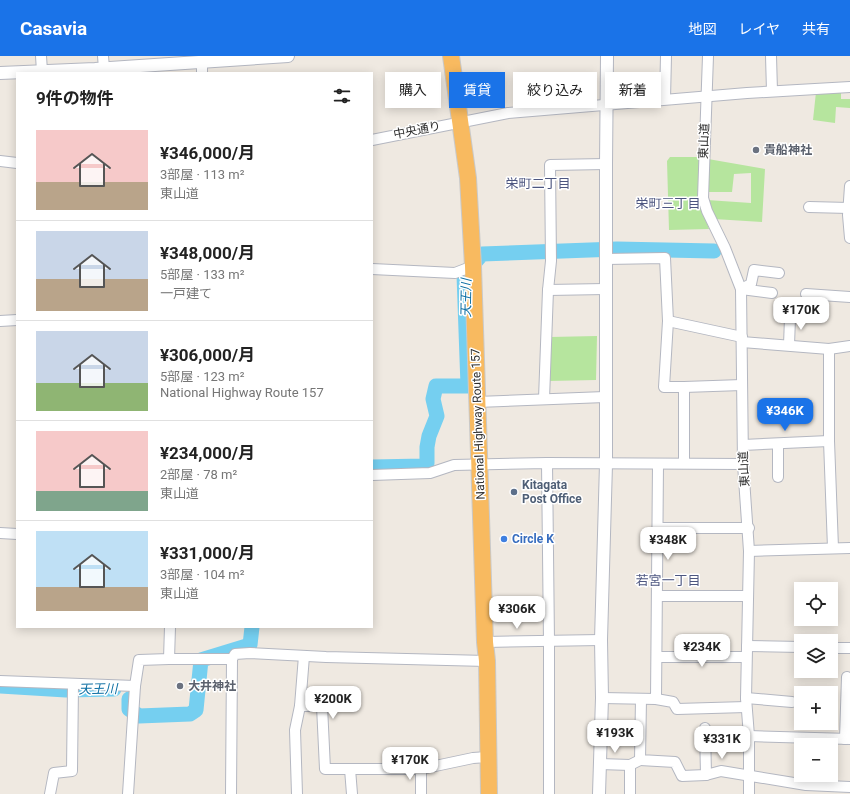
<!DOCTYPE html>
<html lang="ja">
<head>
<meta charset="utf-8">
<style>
	:root { --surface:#fff; --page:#f6f6f6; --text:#222; --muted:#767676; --line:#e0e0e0; --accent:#1a73e8 }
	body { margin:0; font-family:Roboto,"Noto Sans JP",sans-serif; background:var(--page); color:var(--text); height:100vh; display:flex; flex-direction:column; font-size:15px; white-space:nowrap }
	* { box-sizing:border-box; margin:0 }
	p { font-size:13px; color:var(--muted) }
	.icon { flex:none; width:22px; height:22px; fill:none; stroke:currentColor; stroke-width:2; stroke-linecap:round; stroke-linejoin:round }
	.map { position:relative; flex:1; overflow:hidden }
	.panel { position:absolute; left:16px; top:16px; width:357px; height:556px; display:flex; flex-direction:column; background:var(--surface); border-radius:0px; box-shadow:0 2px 10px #0003 }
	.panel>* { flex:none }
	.top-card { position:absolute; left:385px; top:16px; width:380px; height:36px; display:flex; gap:8px }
	.controls { position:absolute; left:794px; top:526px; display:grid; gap:8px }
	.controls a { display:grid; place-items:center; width:44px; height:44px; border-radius:0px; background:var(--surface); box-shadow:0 2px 10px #0003; font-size:20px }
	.price { position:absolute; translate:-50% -34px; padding:0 9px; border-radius:8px; background:#fff; color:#222; font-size:13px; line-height:26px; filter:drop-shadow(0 1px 2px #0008) }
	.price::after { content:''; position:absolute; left:50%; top:24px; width:12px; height:9px; margin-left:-6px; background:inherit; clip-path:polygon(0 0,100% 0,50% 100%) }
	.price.selected { background:var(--accent); color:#fff }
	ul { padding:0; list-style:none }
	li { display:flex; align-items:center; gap:12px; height:100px; padding:0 20px }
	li+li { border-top:1px solid var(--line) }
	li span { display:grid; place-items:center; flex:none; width:112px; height:80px; border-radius:0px; color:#555 }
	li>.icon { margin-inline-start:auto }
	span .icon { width:48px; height:48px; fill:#fffc; stroke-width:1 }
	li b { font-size:17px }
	h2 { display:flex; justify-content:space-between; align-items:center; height:48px; padding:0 20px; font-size:17px }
	.pill { padding:0 14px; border-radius:0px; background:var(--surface); box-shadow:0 2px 10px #0003; font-size:14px; line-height:36px }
	.pill.selected { background:var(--accent); color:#fff }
	header { display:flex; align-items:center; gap:24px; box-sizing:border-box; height:56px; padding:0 20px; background:var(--accent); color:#fff }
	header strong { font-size:19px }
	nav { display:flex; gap:22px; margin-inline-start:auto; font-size:14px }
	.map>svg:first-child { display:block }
	.green { fill:#b6e59e }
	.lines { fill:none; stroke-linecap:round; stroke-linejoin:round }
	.river { stroke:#75cff0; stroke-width:15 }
	.minor-casing { stroke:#b4b7c1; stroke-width:12 }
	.tertiary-casing { stroke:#b4b7c1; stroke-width:14 }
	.trunk-casing { stroke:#c9c9c9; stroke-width:18 }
	.minor { stroke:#fff; stroke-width:10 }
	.tertiary { stroke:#fff; stroke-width:12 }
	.trunk { stroke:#f8ba60; stroke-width:16 }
	.worship-dot { fill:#6b7280; stroke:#fff; stroke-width:1.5 }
	.service-dot { fill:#5c6f8a; stroke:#fff; stroke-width:1.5 }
	.shop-dot { fill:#3f7fe0; stroke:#fff; stroke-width:1.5 }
	.labels { text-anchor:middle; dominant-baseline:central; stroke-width:3; stroke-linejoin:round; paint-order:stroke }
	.street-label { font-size:12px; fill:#2e2e2e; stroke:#fff }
	.worship-label { font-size:12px; font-weight:bold; fill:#5b616d; stroke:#fff; text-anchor:start }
	.service-label { font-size:12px; font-weight:bold; fill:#4e5e75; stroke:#fff; text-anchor:start }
	.shop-label { font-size:12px; font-weight:bold; fill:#366cbe; stroke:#fff; text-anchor:start }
	.neighbourhood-label { font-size:13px; fill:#4d5680; stroke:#fff }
	.water-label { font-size:13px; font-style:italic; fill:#0d6fa3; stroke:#fff }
</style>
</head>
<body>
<header>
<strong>Casavia</strong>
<nav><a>地図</a><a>レイヤ</a><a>共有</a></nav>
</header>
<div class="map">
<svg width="850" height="738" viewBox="0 0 850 738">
	<rect width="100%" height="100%" fill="#efe9e1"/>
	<g class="green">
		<path d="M841 35V43H850V52L836 51 835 67 813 64 816 36Z"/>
		<path d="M670 101H697L700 103V147L709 173 669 174 667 105Z"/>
		<path d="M708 103 765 113 762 166 714 163 707 144 751 147V117L734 118 732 136H706Z"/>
		<path d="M597 280 596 324 548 325 550 281Z"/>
	</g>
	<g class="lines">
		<g class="river">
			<path d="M372 411 423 410 427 407V391L429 380 437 360 433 343 436 330H468L464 219 482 198 617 193 714 195"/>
			<path d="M0 630 66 634 114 633"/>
			<path d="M129 643V653L139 660 190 658 196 654 201 604 250 589 252 571"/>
		</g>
		<defs>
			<g id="minor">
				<path d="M41 0 42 15"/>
				<path d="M103 0 104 12"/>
				<path d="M708 0 703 142 707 155 725 192 741 233 743 408 749 495 746 642 749 680V738"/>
				<path d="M771 0 772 35"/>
				<path d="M202 6V17"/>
				<path d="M665 43 666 0"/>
				<path d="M372 84 508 57 747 37 850 31"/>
				<path d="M0 105 17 107"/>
				<path d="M850 130 848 159 850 182"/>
				<path d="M809 151 849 152"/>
				<path d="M606 203 665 202 668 265 664 331H684L742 329"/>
				<path d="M372 213 455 217 473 210"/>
				<path d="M548 234 605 233"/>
				<path d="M772 237 741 233 751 228 754 214 779 217"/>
				<path d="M806 238 850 241"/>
				<path d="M0 265 17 264"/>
				<path d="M668 265 742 281"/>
				<path d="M742 286 829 293 850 290"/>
				<path d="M789 289 790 262"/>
				<path d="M829 293V385L833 492"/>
				<path d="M544 343 548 234 551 205 550 109 606 108"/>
				<path d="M477 346 605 341"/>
				<path d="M778 388V421"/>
				<path d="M743 389 829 385"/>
				<path d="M547 407 549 585V738"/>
				<path d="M684 407V331"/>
				<path d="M372 419 430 417 454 409 547 407 743 408"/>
				<path d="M658 472H749"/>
				<path d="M0 477 17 478"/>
				<path d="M749 495 850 492"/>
				<path d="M657 540H748"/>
				<path d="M485 586 601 584"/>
				<path d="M747 590 801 591"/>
				<path d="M831 592H850"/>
				<path d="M657 601H746"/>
				<path d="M169 603H232L231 738"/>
				<path d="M232 603 235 598 250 597 326 601 487 605"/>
				<path d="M0 625 135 630"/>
				<path d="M602 642 656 643 658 408"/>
				<path d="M746 642 792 646"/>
				<path d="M641 643 640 704 675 706 682 720 706 719 721 715 806 729 850 731"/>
				<path d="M656 643 673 646 677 653 746 651"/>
				<path d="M300 650H322L325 713H350"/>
				<path d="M705 672 706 719"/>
				<path d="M749 680 850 683"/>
				<path d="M845 683 847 621"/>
				<path d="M600 708 630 709"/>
				<path d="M50 738 54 717 72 715 73 629"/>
				<path d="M128 738 135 630 139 604 169 603 170 571"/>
				<path d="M297 738 295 674 300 650 304 600"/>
				<path d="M352 738 350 713H421L473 702 487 701"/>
				<path d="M421 738V713"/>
				<path d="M630 738V709L640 704"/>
			</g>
			<g id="tertiary">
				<path d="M0 17 95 13 288 0"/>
				<path d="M599 738 602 642 601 584 606 408V108L607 0"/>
			</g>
			<path id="trunk" d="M451 0 468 122 473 210 485 586 487 605 489 738"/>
		</defs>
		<use href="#minor" class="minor-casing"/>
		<use href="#tertiary" class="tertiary-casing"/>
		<use href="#trunk" class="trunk-casing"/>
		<use href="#minor" class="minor"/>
		<use href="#tertiary" class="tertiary"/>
		<use href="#trunk" class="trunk"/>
	</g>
	<g class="worship-dot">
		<circle cx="756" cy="94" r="4"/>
		<circle cx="180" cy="630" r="4"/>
	</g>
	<circle class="service-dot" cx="514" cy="436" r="4"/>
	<circle class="shop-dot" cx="504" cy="483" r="4"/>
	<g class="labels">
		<g class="street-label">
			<text transform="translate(417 74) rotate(-11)">中央通り</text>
			<text transform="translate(704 85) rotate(-88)">東山道</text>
			<text transform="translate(478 368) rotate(-92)">National Highway Route 157</text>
			<text transform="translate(744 413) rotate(-93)">東山道</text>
		</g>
		<g class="worship-label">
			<text x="764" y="94">貴船神社</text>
			<text x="188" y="630">大井神社</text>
		</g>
		<g class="service-label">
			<text x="522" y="429">Kitagata<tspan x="522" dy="14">Post Office</tspan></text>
		</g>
		<g class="shop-label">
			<text x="512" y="483">Circle K</text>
		</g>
		<g class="neighbourhood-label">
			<text x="538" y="127">栄町二丁目</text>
			<text x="668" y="147">栄町三丁目</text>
			<text x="668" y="524">若宮一丁目</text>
		</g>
		<g class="water-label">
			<text transform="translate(466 242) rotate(-89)">天王川</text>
			<text transform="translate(98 633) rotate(-1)">天王川</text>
		</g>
	</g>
</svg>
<div class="controls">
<a><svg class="icon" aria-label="locate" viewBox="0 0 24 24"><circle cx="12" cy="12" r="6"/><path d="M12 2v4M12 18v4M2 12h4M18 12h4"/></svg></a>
<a><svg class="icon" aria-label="layers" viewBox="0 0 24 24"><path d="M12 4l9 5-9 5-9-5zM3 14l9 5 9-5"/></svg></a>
<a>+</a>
<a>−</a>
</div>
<b class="price" style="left:801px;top:275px">¥170K</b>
<b class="price selected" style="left:785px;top:376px">¥346K</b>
<b class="price" style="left:668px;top:505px">¥348K</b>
<b class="price" style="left:517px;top:574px">¥306K</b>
<b class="price" style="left:702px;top:612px">¥234K</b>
<b class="price" style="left:333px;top:664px">¥200K</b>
<b class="price" style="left:615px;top:698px">¥193K</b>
<b class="price" style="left:722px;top:704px">¥331K</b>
<b class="price" style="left:410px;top:725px">¥170K</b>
<div class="top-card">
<a class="pill">購入</a>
<a class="pill selected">賃貸</a>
<a class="pill">絞り込み</a>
<a class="pill">新着</a>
</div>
<section class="panel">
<h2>9件の物件<svg class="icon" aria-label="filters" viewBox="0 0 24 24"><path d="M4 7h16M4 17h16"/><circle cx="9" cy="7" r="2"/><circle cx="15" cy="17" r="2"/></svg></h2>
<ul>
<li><span style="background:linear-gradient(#f6c9c9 65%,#b9a48a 0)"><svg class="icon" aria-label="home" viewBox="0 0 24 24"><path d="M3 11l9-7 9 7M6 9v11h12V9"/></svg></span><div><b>¥346,000/月</b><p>3部屋 · 113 m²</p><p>東山道</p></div></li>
<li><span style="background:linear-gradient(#c9d6e8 60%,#b9a48a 0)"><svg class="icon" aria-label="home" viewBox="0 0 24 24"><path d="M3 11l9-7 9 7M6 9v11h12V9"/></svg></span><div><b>¥348,000/月</b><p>5部屋 · 133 m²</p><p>一戸建て</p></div></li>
<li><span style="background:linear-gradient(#c9d6e8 65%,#8fb573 0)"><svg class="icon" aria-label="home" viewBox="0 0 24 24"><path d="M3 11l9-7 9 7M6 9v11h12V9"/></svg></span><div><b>¥306,000/月</b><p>5部屋 · 123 m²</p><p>National Highway Route 157</p></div></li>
<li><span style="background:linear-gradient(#f6c9c9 75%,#7fa58c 0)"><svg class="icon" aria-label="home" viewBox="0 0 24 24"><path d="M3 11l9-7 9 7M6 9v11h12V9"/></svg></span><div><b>¥234,000/月</b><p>2部屋 · 78 m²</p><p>東山道</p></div></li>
<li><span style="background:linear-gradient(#bfe0f5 70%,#b9a48a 0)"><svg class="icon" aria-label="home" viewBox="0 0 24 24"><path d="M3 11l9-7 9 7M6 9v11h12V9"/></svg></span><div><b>¥331,000/月</b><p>3部屋 · 104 m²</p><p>東山道</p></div></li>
</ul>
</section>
</div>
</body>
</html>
